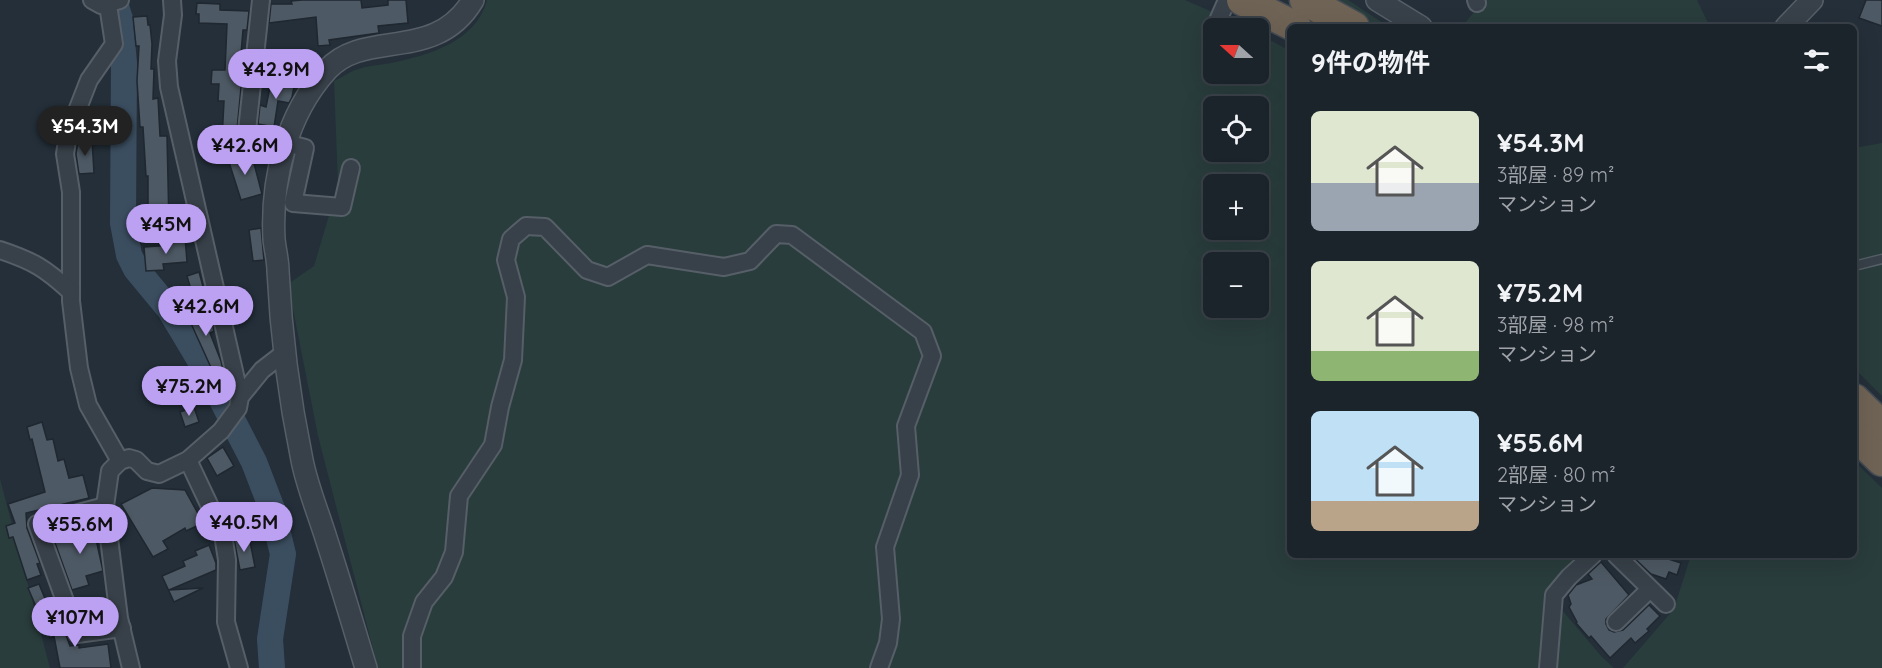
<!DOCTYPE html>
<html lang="ja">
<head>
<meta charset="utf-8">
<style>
	:root { --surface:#1b232b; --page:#282f37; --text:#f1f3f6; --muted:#a0a4a9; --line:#394047; --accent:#bca0f2 }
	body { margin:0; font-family:Quicksand,"Noto Sans JP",sans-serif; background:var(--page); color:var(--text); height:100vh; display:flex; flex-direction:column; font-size:22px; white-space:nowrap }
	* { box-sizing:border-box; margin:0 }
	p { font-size:20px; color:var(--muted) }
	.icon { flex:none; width:33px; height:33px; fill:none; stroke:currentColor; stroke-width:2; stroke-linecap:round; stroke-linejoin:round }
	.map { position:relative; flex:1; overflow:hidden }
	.side { position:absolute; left:1287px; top:24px; width:570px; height:534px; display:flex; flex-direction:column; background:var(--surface); border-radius:9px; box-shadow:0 6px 24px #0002,0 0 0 2px var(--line) }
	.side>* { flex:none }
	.needle { width:39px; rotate:291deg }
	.controls { position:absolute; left:1203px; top:18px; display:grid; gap:12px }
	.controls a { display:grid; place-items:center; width:66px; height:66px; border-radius:9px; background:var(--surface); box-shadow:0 6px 24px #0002,0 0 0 2px var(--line); font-size:30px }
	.price { position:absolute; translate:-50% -51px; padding:0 14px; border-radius:21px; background:var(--accent); color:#111; font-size:20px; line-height:39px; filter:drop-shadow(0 2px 3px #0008) }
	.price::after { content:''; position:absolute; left:50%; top:36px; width:18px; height:14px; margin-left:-9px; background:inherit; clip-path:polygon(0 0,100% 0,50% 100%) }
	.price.active { background:#222; color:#fff }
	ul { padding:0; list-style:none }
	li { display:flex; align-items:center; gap:18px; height:150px; padding:0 24px }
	li span { display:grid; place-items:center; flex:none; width:168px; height:120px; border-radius:9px; color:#555 }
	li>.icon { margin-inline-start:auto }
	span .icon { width:72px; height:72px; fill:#fffc; stroke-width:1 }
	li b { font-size:26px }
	h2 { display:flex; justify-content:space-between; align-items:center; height:72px; padding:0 24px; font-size:26px }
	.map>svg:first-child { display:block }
	.green { fill:#293d3c; fill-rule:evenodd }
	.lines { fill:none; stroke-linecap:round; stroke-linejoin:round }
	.river { stroke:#3b4e60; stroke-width:26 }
	.building { fill:#4d5964; stroke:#1f2730; stroke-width:1.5 }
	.service-casing { stroke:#565e67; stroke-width:11 }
	.minor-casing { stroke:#565e67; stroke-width:20 }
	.tertiary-casing { stroke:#565e67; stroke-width:24 }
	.motorway-casing { stroke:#434b54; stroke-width:33 }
	.service { stroke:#384049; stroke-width:8 }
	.minor { stroke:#384049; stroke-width:16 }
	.tertiary { stroke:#384049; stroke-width:21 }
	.motorway { stroke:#6f6355; stroke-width:30 }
</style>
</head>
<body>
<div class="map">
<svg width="1882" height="668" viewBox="0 0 1882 668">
	<rect width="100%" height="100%" fill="#242f39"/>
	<g class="green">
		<path d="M487 0H1185L1249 28H1214V74H1258L1259 34 1290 51V555H1583L1550 596 1602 657 1614 668H378L318 436 288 284 314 266 338 185 334 81C341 78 348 73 355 70 366 66 379 65 391 63 429 55 476 42 487 0ZM1214 106H1258V152H1214ZM1214 184H1258V230H1214ZM1214 262H1258V308H1214Z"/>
		<path d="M1327 0H1348L1389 27H1374Z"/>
		<path d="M1484 0H1697L1710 27H1465L1464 24Z"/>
		<path d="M1882 143V396L1854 368V148Z"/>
		<path d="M1854 461 1882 488V668H1623L1674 609 1691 555H1854Z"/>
		<path d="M0 479 50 668H0Z"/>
	</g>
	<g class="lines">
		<path class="river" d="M114 0 120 19 124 63 123 223 129 255 136 269 170 310 210 377 254 462 272 509 283 554 270 639 272 668"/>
	</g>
	<g class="building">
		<path d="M302 0H361L362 8 388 5V0H406L408 23 378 26 379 33 329 40 330 45 318 46 316 17 269 23 271 4H292L291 1Z"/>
		<path d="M1866 0H1882V26L1859 18Z"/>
		<path d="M197 3 220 4V10L249 11 247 30H243L239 77H242L236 140 222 139 224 101H218L219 84H211L212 70H225L227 24 199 23V14H196Z"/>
		<path d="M147 16 148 25H150L152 44 151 69H154L153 99 158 98 160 136H167L169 224H148V176H146L143 127H140L137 81 139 46H136L133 17Z"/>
		<path d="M272 77 295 82 292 97 289 103 278 101 274 127 258 124 260 105 266 107Z"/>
		<path d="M92 140 94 173 79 174 76 154 78 141Z"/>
		<path d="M251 152 262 194 241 200 228 159Z"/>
		<path d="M261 228 264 260 253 261 249 230Z"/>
		<path d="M185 237 187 262 163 264 164 270 146 271 144 247 171 245V238Z"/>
		<path d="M199 272 204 290 192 293 187 276Z"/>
		<path d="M200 301 209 319H210L212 322 214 331 210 333 221 361 225 380 218 383 184 308Z"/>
		<path d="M194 407 199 422 185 427 180 412Z"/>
		<path d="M42 422 47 440 53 439 58 461 64 459 69 478 83 475 89 498 26 513 27 528 40 563 37 564 41 575 27 580 13 537 9 538 6 526 15 523 8 504 45 492 32 439 30 440 27 427Z"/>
		<path d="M223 447 234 466 217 476 207 458Z"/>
		<path d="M152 488 185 490 201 519 198 521 199 525 186 531 185 528 163 541 168 549 153 557 121 504Z"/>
		<path d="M92 521 103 571 86 576 89 585 72 590 54 540 78 532 76 525Z"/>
		<path d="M249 536 255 567 240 570 234 539Z"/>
		<path d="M209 545 216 563V570L169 590 203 588 174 602 162 576 185 566 183 561 197 555 195 551Z"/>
		<path d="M1631 555H1656L1681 563 1677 575 1669 572 1666 579 1651 574Z"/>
		<path d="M1601 562 1629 595 1606 619V624L1609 630 1614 632 1623 630 1649 605 1660 616 1647 629 1649 631 1635 643 1631 638 1610 658 1591 636 1589 638 1576 623 1577 622 1569 607 1571 604 1568 595 1576 585 1592 579 1588 574Z"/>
		<path d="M39 584 48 606 38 611 28 588Z"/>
		<path d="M57 610 70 646 79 645V648L108 644 111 668H60L54 636 50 638 42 615Z"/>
	</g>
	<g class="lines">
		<defs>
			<path id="service" d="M1854 266 1882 259"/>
			<g id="minor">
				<path d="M92 0 101 5 120 0"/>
				<path d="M172 0 173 15 167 61 169 87 240 397"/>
				<path d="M1476 0 1477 3"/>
				<path d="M108 5 114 44 89 80 68 134 65 154 71 192V301L79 368 88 405 120 461"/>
				<path d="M1216 25 1227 0"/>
				<path d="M246 140 261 0"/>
				<path d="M286 143 305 148 293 203 342 207 351 168"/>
				<path d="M0 250C33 261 45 268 71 292"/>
				<path d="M188 460 223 534 227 560 226 622 239 668"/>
				<path d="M105 506 37 524 77 634 122 628"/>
				<path d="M1616 555 1666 604"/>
				<path d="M1616 622 1650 589"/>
				<path d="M131 668 119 618 105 506 110 471 120 461 129 458 136 460 147 471 159 474 188 460 221 431 238 408 240 397 262 370 284 353"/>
				<path d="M412 668V636L424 602 444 577 454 552 459 496 493 445 500 407 513 360 516 297 506 260 511 239 526 226 545 227 587 270 608 277 647 255 724 267 750 261 776 234 792 235 923 332 932 356 906 426 910 475 885 547 891 619 888 643 879 668"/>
				<path d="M1548 668 1554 595 1569 577 1593 555"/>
			</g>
			<g id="tertiary">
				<path d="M1377 0 1421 27"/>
				<path d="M1786 27 1812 0"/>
				<path d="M366 668C353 625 340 581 326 538 318 512 307 486 302 460 289 397 281 334 278 271 278 260 275 250 274 239 271 180 286 115 327 70 365 28 435 64 473 0"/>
			</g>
			<g id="motorway">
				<path d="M1242 0 1296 27"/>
				<path d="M1305 0 1354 27"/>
				<path d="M1854 399 1882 426"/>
				<path d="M1854 434 1882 461"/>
			</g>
		</defs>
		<use href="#service" class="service-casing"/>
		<use href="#minor" class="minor-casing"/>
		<use href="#tertiary" class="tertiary-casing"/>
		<use href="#motorway" class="motorway-casing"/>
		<use href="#service" class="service"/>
		<use href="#minor" class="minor"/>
		<use href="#tertiary" class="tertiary"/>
		<use href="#motorway" class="motorway"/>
	</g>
</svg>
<div class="controls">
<a><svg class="needle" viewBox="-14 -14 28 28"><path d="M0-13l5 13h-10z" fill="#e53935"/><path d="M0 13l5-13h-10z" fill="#a0a4a9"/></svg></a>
<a><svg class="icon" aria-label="locate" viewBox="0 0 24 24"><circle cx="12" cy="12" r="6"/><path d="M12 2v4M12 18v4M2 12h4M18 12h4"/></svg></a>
<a>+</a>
<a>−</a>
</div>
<b class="price" style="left:276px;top:100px">¥42.9M</b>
<b class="price active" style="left:85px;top:157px">¥54.3M</b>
<b class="price" style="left:245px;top:176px">¥42.6M</b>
<b class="price" style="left:166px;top:255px">¥45M</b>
<b class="price" style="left:206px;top:337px">¥42.6M</b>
<b class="price" style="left:189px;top:417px">¥75.2M</b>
<b class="price" style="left:244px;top:553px">¥40.5M</b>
<b class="price" style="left:80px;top:555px">¥55.6M</b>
<b class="price" style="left:75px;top:648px">¥107M</b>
<section class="side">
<h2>9件の物件<svg class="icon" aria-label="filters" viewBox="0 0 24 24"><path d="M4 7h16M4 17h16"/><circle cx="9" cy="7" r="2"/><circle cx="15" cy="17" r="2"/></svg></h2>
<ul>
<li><span style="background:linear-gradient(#dfe7d0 60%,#9aa5b1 0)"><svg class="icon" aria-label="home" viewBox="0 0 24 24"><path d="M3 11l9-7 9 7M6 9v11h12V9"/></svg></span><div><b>¥54.3M</b><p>3部屋 · 89 m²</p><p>マンション</p></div></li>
<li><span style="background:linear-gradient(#dfe7d0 75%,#8fb573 0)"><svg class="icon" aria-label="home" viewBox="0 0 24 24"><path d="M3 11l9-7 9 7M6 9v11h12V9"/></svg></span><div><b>¥75.2M</b><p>3部屋 · 98 m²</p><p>マンション</p></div></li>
<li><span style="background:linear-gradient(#bfe0f5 75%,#b9a48a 0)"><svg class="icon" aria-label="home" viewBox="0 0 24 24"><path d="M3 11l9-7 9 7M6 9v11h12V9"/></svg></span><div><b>¥55.6M</b><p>2部屋 · 80 m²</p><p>マンション</p></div></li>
</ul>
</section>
</div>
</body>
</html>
